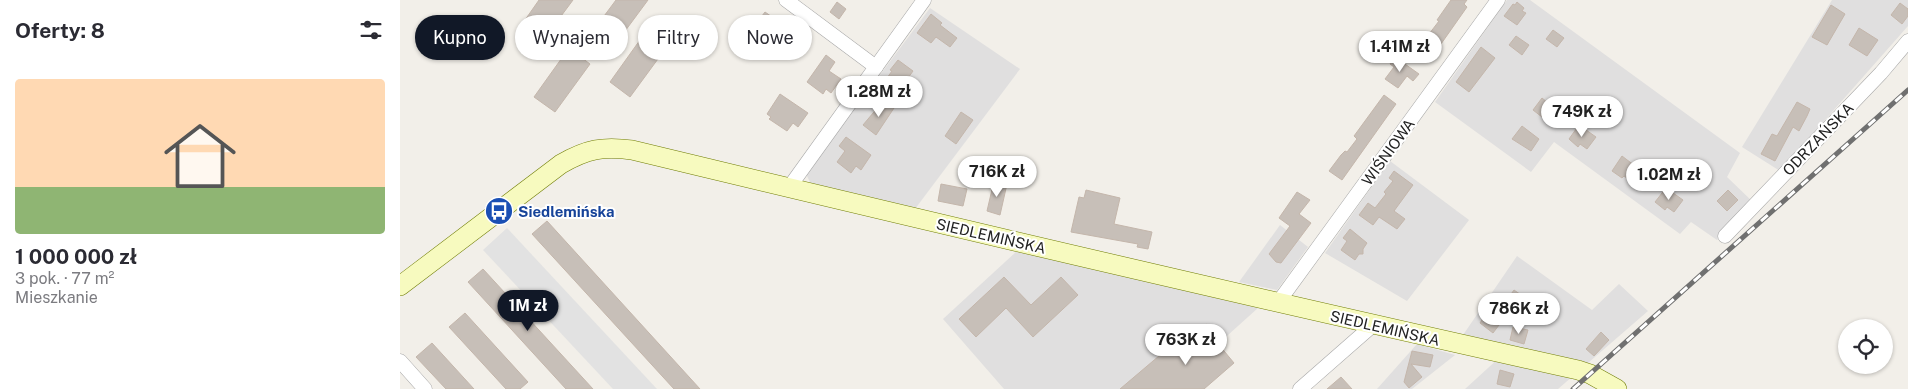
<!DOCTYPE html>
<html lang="pl">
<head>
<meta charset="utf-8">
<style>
	:root { --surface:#fff; --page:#f2f2f3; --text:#2b2b33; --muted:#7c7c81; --accent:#111827 }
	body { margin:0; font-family:"Public Sans",sans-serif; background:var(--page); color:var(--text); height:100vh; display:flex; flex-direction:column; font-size:19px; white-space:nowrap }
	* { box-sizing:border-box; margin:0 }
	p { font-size:16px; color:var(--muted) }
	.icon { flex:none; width:28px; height:28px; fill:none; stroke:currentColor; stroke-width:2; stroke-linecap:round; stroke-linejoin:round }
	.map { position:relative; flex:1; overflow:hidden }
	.sheet { display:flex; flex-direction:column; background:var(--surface); width:400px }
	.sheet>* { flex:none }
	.top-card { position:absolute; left:15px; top:15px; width:475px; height:45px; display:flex; gap:10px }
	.fabs { position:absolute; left:1438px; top:319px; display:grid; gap:10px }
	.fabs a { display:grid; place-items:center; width:55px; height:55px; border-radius:50%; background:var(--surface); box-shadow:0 1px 4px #0004; font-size:25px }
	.price { position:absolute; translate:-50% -42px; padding:0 11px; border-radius:18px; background:#fff; color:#222; font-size:16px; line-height:32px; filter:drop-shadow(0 1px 2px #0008) }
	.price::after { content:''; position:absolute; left:50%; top:30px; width:15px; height:11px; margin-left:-8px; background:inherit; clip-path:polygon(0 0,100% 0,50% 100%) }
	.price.active { background:var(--accent); color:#fff }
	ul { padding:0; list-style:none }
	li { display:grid; align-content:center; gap:10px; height:265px; padding:0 15px }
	li span { display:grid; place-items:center; height:155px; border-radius:5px; color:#555 }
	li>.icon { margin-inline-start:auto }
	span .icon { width:90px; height:90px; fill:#fffc; stroke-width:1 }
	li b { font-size:21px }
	h2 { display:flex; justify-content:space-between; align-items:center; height:60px; padding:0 15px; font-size:21px }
	.chip { padding:0 18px; border-radius:22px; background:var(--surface); box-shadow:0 1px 4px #0004; font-size:18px; line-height:45px }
	.chip.active { background:var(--accent); color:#fff }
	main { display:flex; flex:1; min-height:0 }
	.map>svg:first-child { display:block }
	.residential { fill:#e0dfdf }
	.parking { fill:#e2e2e2 }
	.building { fill:#c7bfb8; stroke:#c4b6ab }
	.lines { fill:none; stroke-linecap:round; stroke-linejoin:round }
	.street-casing { stroke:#a9a9a9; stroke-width:15 }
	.secondary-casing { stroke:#707d05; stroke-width:20 }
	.street { stroke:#fff; stroke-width:14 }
	.secondary { stroke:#f7fabf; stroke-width:19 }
	.rail-casing { stroke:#707070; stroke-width:5 }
	.rail { stroke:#fff; stroke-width:3; stroke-dasharray:9; stroke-linecap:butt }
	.labels { text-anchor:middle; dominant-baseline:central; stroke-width:4; stroke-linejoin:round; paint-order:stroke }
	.street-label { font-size:15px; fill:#222; stroke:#fff }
	.transit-label { font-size:15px; font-weight:bold; fill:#164399; stroke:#fff; text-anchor:start }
</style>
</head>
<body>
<main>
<section class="sheet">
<h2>Oferty: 8<svg class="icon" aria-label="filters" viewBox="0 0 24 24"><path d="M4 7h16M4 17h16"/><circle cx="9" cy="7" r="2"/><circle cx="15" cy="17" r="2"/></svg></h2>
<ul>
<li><span style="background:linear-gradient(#ffd9b3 70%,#8fb573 0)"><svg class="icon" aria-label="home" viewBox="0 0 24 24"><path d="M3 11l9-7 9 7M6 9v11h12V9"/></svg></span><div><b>1 000 000 zł</b><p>3 pok. · 77 m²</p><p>Mieszkanie</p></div></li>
</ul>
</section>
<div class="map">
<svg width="1508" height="389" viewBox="0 0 1508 389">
	<rect width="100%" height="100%" fill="#f2efe9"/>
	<g class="residential">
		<path d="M1107 0H1130L1340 153 1327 177 1353 202 1317 240 1291 222 1280 234 1154 142 1131 172 1035 102Z"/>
		<path d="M1432 0H1508V26L1380 171 1342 147Z"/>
		<path d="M530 8 620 69 515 209 412 186 406 174Z"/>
		<path d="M990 161 1069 220 1007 301 925 253Z"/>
		<path d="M880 225 908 247 877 290 839 282Z"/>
		<path d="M617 251 858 308 768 389H604L543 319Z"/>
		<path d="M1117 256 1192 310 1219 284 1248 311 1158 389H1065L1111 347 1063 335Z"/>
		<path d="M1017 344 1055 355 1012 389H977Z"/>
	</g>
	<path class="parking" d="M107 228 257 389H213L83 250Z"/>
	<g class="building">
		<path d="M139 0H173L147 35 125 20Z"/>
		<path d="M216 0H248L211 50 190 35Z"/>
		<path d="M1051 0H1067L1064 4 1067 7 1029 61 1016 51 1039 21 1037 20Z"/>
		<path d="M437 2 446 9 439 19 430 12Z"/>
		<path d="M1117 2 1124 8 1122 11 1126 13 1117 25 1104 16 1113 4 1115 5Z"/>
		<path d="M1500 3 1508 9V16L1502 24 1491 15Z"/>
		<path d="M1431 5 1445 14 1427 45 1412 37Z"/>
		<path d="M365 12 385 26 375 40 355 25Z"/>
		<path d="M531 14 542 23 540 25 557 38 550 47 536 37 531 43 517 33Z"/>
		<path d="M1459 28 1478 40 1467 56 1449 45Z"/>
		<path d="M1153 30 1164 38 1157 47 1146 39Z"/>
		<path d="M245 33 266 48 230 97 210 82Z"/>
		<path d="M1116 36 1129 45 1122 55 1109 45Z"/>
		<path d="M1081 47 1095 58 1069 92 1056 82Z"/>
		<path d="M169 48 190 64 155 112 134 97Z"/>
		<path d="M426 55 435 62 429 71 441 79 431 93 426 89 423 94 407 82Z"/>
		<path d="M995 57 1019 74 1013 81 1007 76 998 88 985 79 994 67 990 64Z"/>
		<path d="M498 60 513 71 503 85 501 84 493 94 482 85 492 71 490 70Z"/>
		<path d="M380 94 408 113 398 127 393 123 387 131 369 119 371 117 367 114Z"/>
		<path d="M984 95 996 104 942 180 929 171 941 155 945 151 947 152 957 139 954 136Z"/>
		<path d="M1142 98 1159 112 1151 124 1133 110Z"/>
		<path d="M484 100 494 108 476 135 463 125Z"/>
		<path d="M1397 102 1410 109 1407 116 1399 131 1393 127 1375 161 1361 154 1372 134 1377 136Z"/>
		<path d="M561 112 573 120 556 144 545 136Z"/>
		<path d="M1179 125 1196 137 1187 149 1180 144 1178 147 1169 139Z"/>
		<path d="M1122 126 1139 139 1131 151 1112 139Z"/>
		<path d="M446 137 471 155 461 170 456 166 451 173 437 162 445 151 439 146Z"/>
		<path d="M1222 156 1239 169 1231 181 1224 176 1222 178 1212 171Z"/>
		<path d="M994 171 1013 185 994 211 1005 219 997 229 979 217 973 225 959 215 968 203 975 208 986 194 984 192 993 181 989 178Z"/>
		<path d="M594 181 607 184 600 215 587 211Z"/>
		<path d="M541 184 567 189 563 206 538 201Z"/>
		<path d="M1266 188 1283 200 1274 212 1267 207 1265 210 1255 202Z"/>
		<path d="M686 190 720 198 714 224 752 232 748 249 737 247 738 244 671 232 679 197 684 198Z"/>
		<path d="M1328 190 1338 200 1327 211 1317 201Z"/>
		<path d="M897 192 910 200 899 214 911 223 881 263 876 262 869 254 890 226 879 218Z"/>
		<path d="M147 221 300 389H274L132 234Z"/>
		<path d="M950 229 967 243 963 249V254H959L955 260 941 250 947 241 943 238Z"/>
		<path d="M83 269 193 389H166L68 282Z"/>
		<path d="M604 277 631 305 661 277 678 295 633 337 606 308 576 337 559 319Z"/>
		<path d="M1114 290 1147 313 1142 320 1118 303 1119 300 1117 302 1109 297Z"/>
		<path d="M1088 311 1102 321 1093 333 1080 323Z"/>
		<path d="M65 313 128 382 120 389H106L49 327Z"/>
		<path d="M807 324 819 337 815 340 834 363 804 389H720L766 350 771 355Z"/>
		<path d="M1113 327 1128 330 1124 344 1110 340Z"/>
		<path d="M1201 332 1209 340 1194 356 1186 349Z"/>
		<path d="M32 343 74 389H46L16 357Z"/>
		<path d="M1012 351 1033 355 1030 367 1011 364 1022 377 1009 388 1004 382Z"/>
		<path d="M1100 370 1114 374 1110 387 1097 384Z"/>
		<path d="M941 377 952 389H927Z"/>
	</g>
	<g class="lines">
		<defs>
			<g id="street">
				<path d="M386 0 476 67"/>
				<path d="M388 189 524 0"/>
				<path d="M1325 236 1481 73 1508 41"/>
				<path d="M877 304 1098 0"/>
				<path d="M0 361 25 389"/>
				<path d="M900 389 973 325"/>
			</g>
			<path id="secondary" d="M0 286 161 164C187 149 203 146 232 150 547 226 862 300 1178 370L1190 374 1217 389"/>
		</defs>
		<use href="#street" class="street-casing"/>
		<use href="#secondary" class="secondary-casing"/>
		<use href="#street" class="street"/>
		<use href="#secondary" class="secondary"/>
		<defs>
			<path id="rail" d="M1173 389 1508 90"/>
		</defs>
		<use href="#rail" class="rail-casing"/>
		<use href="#rail" class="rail"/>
	</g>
	<defs>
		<symbol id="bus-disc" viewBox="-11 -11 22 22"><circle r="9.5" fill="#1a4fb4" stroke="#fff"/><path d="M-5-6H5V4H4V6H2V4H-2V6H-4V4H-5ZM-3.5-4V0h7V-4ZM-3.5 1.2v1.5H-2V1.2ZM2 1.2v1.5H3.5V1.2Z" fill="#fff"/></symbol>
	</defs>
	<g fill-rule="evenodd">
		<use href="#bus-disc" x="83" y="195" width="32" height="32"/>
	</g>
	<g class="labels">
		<g class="street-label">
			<text transform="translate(1418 139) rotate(-46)">ODRZAŃSKA</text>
			<text transform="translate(988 152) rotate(-54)">WIŚNIOWA</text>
			<text transform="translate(591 236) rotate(13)">SIEDLEMIŃSKA</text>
			<text transform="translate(985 328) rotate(13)">SIEDLEMIŃSKA</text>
		</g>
		<g class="transit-label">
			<text x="118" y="211">Siedlemińska</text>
		</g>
	</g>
</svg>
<div class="fabs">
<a><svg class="icon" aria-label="locate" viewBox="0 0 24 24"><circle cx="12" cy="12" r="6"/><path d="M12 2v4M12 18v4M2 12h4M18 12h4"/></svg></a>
</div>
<b class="price" style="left:1000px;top:73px">1.41M zł</b>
<b class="price" style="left:479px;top:118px">1.28M zł</b>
<b class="price" style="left:1182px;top:138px">749K zł</b>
<b class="price" style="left:597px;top:198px">716K zł</b>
<b class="price" style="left:1269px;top:201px">1.02M zł</b>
<b class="price active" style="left:128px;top:332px">1M zł</b>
<b class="price" style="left:1119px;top:335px">786K zł</b>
<b class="price" style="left:786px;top:366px">763K zł</b>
<div class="top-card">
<a class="chip active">Kupno</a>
<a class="chip">Wynajem</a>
<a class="chip">Filtry</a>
<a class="chip">Nowe</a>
</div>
</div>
</main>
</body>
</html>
